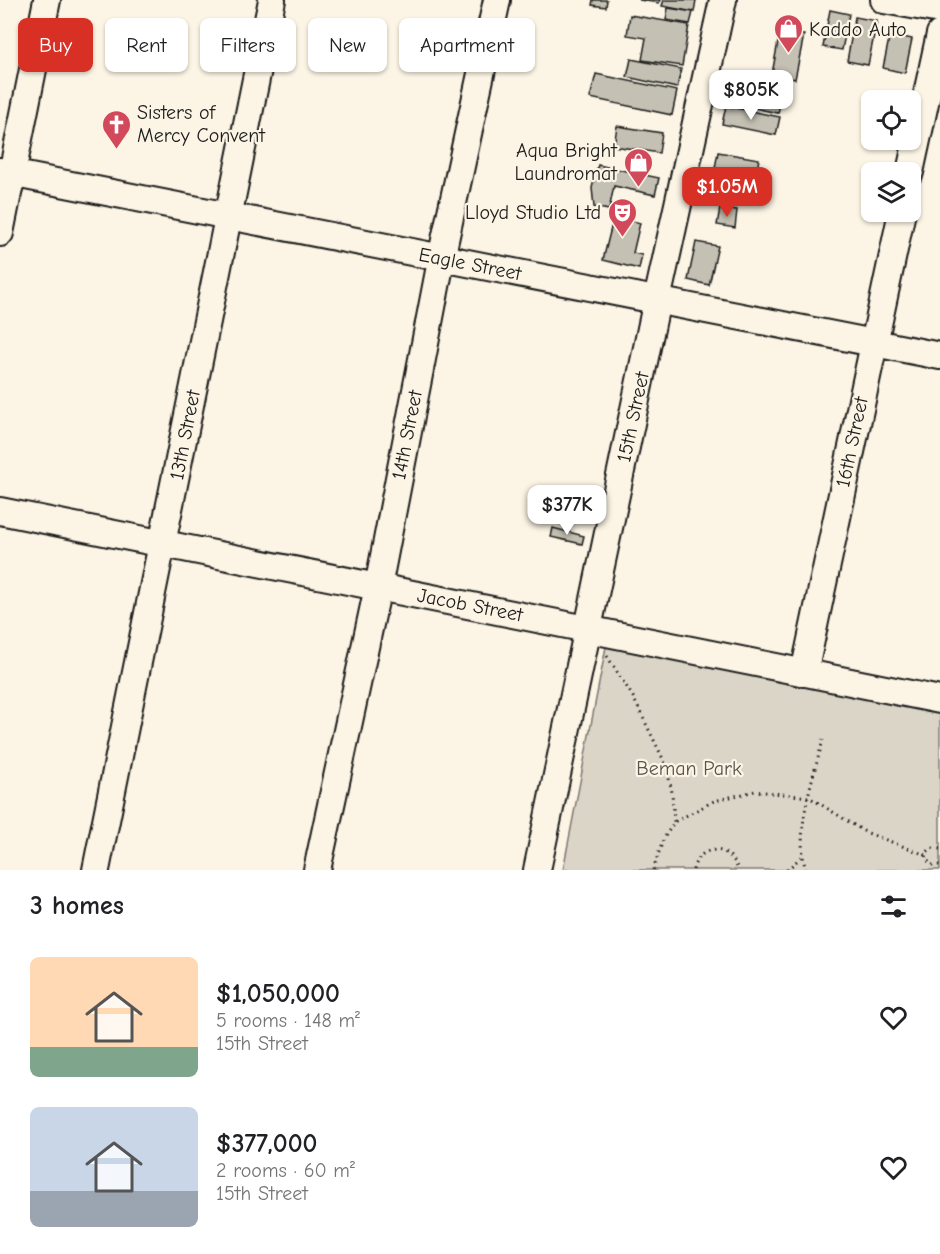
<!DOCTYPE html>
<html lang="en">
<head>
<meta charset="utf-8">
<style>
	:root { --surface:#fff; --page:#f6f6f6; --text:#202124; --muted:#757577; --accent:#d93025 }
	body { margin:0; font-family:"Comic Neue",sans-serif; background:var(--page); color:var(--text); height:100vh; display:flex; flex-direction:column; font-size:22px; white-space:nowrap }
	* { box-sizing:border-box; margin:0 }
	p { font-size:20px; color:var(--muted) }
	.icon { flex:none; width:33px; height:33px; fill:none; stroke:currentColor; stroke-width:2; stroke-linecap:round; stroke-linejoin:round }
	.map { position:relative; height:870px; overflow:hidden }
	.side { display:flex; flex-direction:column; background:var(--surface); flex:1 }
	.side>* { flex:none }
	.hud { position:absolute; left:18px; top:18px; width:600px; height:54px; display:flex; gap:12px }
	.buttons { position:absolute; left:861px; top:90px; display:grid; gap:12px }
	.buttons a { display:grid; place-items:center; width:60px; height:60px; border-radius:9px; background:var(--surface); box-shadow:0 2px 4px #0004; font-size:30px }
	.price { position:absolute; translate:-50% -51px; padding:0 14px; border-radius:12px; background:#fff; color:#222; font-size:20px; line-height:39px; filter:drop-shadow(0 2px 3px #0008) }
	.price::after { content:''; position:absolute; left:50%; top:36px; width:18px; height:14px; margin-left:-9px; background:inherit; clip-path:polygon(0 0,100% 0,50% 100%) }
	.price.on { background:var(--accent); color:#fff }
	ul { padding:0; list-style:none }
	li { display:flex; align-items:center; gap:18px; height:150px; padding:0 30px }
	li span { display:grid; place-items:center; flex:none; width:168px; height:120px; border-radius:9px; color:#555 }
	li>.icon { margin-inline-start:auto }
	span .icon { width:72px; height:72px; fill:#fffc; stroke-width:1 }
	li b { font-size:26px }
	h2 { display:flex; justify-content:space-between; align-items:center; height:72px; padding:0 30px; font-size:26px }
	.tag { padding:0 21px; border-radius:9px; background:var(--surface); box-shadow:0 2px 4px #0004; font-size:21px; line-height:54px }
	.tag.on { background:var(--accent); color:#fff }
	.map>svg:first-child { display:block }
	.green { fill:#dbd5c8; stroke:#7c7872; stroke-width:1.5 }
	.building { fill:#c4c0b3; stroke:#1c1c1c; stroke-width:1.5 }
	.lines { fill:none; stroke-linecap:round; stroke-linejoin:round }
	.minor-casing { stroke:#1c1c1c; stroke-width:30 }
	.path { stroke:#1c1c1c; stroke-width:3; stroke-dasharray:1.5 4.5; stroke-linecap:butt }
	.minor { stroke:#fcf5e5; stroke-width:26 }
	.labels { text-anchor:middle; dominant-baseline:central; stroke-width:4.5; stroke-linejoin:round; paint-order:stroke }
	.poi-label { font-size:20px; fill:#1c1c1c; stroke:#fcf5e5; text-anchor:start }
	.street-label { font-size:20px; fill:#1c1c1c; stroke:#fcf5e5 }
	.park-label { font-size:20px; fill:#555450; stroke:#fcf5e5 }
</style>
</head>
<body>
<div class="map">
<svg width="940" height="870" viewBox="0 0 940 870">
	<rect width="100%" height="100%" fill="#fcf5e5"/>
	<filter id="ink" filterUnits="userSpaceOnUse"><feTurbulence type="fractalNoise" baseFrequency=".0167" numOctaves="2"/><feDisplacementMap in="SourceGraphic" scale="12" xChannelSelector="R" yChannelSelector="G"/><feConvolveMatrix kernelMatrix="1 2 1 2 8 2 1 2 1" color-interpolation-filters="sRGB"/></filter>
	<g filter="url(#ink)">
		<path class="green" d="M606 647 940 712V870H563Z"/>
		<g class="building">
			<path d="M593 0H607L606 7 592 5Z"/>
			<path d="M639 0H660L659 3Z"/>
			<path d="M664 0H696L694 12 662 6Z"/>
			<path d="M668 8 693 12 690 24 666 20Z"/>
			<path d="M830 10 849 14 842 50 823 47Z"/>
			<path d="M630 15 689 25 682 66 642 60 646 38 627 35Z"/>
			<path d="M855 17 877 21 868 65 847 61Z"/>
			<path d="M780 31 804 35 795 79 772 74Z"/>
			<path d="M890 34 912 39 905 73 883 68Z"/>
			<path d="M631 59 681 69 677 88 627 77Z"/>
			<path d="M596 74 677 91 672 115 590 98Z"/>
			<path d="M729 80 783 91 778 113 725 102Z"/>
			<path d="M726 106 780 117 776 135 722 124Z"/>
			<path d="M617 126 662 133 659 153 614 146Z"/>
			<path d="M718 152 759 159 756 175 715 168Z"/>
			<path d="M598 165 659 178 655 195 614 186 609 210 594 207 592 188Z"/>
			<path d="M709 173 760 179 758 199 707 194Z"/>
			<path d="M720 208 737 210 735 228 717 225Z"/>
			<path d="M614 216 640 223 633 253 642 255 639 269 603 260Z"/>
			<path d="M696 242 718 246 709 285 688 280Z"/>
			<path d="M553 528 584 536 582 544 551 537Z"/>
		</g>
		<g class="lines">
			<defs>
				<g id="minor">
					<path d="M884 0 940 10"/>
					<path d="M0 171 940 356"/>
					<path d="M910 172 940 34"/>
					<path d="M0 233 47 0"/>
					<path d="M0 511 940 700"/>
					<path d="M804 673 902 212"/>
					<path d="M96 870 272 0"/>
					<path d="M317 870 378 587 445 240 497 0"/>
					<path d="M537 870 657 300 723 0"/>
				</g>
			</defs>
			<use href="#minor" class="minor-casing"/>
			<g class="path">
				<path d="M607 656 633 697 666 765 672 792 674 822"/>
				<path d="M940 849 932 848 927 852 926 858 931 865H940"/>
				<path d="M653 870 663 840 674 822 714 801 755 791 809 797 865 832 926 855"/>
				<path d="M693 870C699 843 731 844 738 870"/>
				<path d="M787 870 802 856"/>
				<path d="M806 870C794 832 813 778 823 740"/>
			</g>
			<use href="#minor" class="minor"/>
		</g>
	</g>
	<defs>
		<symbol id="shop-pin" viewBox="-11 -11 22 30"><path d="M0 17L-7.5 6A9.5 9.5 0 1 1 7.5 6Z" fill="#d1495b" stroke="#fcf5e5"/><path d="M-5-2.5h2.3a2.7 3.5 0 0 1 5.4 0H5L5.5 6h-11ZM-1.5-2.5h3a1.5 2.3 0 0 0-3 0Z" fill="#fff"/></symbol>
		<symbol id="church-pin" viewBox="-11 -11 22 30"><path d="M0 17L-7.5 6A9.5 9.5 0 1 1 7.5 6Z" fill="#d1495b" stroke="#fcf5e5"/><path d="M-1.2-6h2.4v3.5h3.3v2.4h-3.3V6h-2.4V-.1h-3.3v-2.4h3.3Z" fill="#fff"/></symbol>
		<symbol id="theatre-pin" viewBox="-11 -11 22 30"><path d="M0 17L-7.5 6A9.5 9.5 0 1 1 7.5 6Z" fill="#d1495b" stroke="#fcf5e5"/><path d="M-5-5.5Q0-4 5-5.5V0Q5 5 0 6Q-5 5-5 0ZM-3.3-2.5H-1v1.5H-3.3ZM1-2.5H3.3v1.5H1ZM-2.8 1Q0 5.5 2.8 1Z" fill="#fff"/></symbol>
	</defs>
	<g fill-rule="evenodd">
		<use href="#shop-pin" x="772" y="12" width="33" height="45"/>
		<use href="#church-pin" x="100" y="108" width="33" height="45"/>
		<use href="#shop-pin" x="622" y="146" width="33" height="45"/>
		<use href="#theatre-pin" x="606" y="196" width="33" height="45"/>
	</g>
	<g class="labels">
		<g class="poi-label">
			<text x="809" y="29">Kaddo Auto</text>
			<text x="137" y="112">Sisters of<tspan x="137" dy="23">Mercy Convent</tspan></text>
			<text x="617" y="150" text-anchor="end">Aqua Bright<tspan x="617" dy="23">Laundromat</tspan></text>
			<text x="601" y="212" text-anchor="end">Lloyd Studio Ltd</text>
		</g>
		<g class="street-label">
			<text transform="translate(470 264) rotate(11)">Eagle Street</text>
			<text transform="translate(633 417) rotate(-78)">15th Street</text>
			<text transform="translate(185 435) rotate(-79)">13th Street</text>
			<text transform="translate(407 435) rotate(-79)">14th Street</text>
			<text transform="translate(852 442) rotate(-78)">16th Street</text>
			<text transform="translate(470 605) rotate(11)">Jacob Street</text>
		</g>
		<g class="park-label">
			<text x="689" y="768">Beman Park</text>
		</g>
	</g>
</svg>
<div class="buttons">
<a><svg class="icon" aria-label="locate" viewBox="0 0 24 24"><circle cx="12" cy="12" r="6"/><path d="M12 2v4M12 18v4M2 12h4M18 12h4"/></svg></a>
<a><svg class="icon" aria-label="layers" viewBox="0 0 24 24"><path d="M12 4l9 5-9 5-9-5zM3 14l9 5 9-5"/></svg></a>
</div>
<b class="price" style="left:751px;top:121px">$805K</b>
<b class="price on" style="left:727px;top:218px">$1.05M</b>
<b class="price" style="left:567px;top:536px">$377K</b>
<div class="hud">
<a class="tag on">Buy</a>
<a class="tag">Rent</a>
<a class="tag">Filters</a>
<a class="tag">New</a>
<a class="tag">Apartment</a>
</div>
</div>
<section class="side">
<h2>3 homes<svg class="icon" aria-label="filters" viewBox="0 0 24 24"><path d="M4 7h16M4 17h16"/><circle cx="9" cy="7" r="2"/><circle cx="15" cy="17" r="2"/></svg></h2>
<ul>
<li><span style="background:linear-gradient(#ffd9b3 75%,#7fa58c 0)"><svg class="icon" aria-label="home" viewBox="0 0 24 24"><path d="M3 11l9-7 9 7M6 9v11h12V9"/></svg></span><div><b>$1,050,000</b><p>5 rooms · 148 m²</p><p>15th Street</p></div><svg class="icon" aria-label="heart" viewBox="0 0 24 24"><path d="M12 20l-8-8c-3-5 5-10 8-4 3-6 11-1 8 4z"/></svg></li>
<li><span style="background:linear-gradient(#c9d6e8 70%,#9aa5b1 0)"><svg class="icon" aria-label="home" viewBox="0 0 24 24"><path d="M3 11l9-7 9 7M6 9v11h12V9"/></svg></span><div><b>$377,000</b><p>2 rooms · 60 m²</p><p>15th Street</p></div><svg class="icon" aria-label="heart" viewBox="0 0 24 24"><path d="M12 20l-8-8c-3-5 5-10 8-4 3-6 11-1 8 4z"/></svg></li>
</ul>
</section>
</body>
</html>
